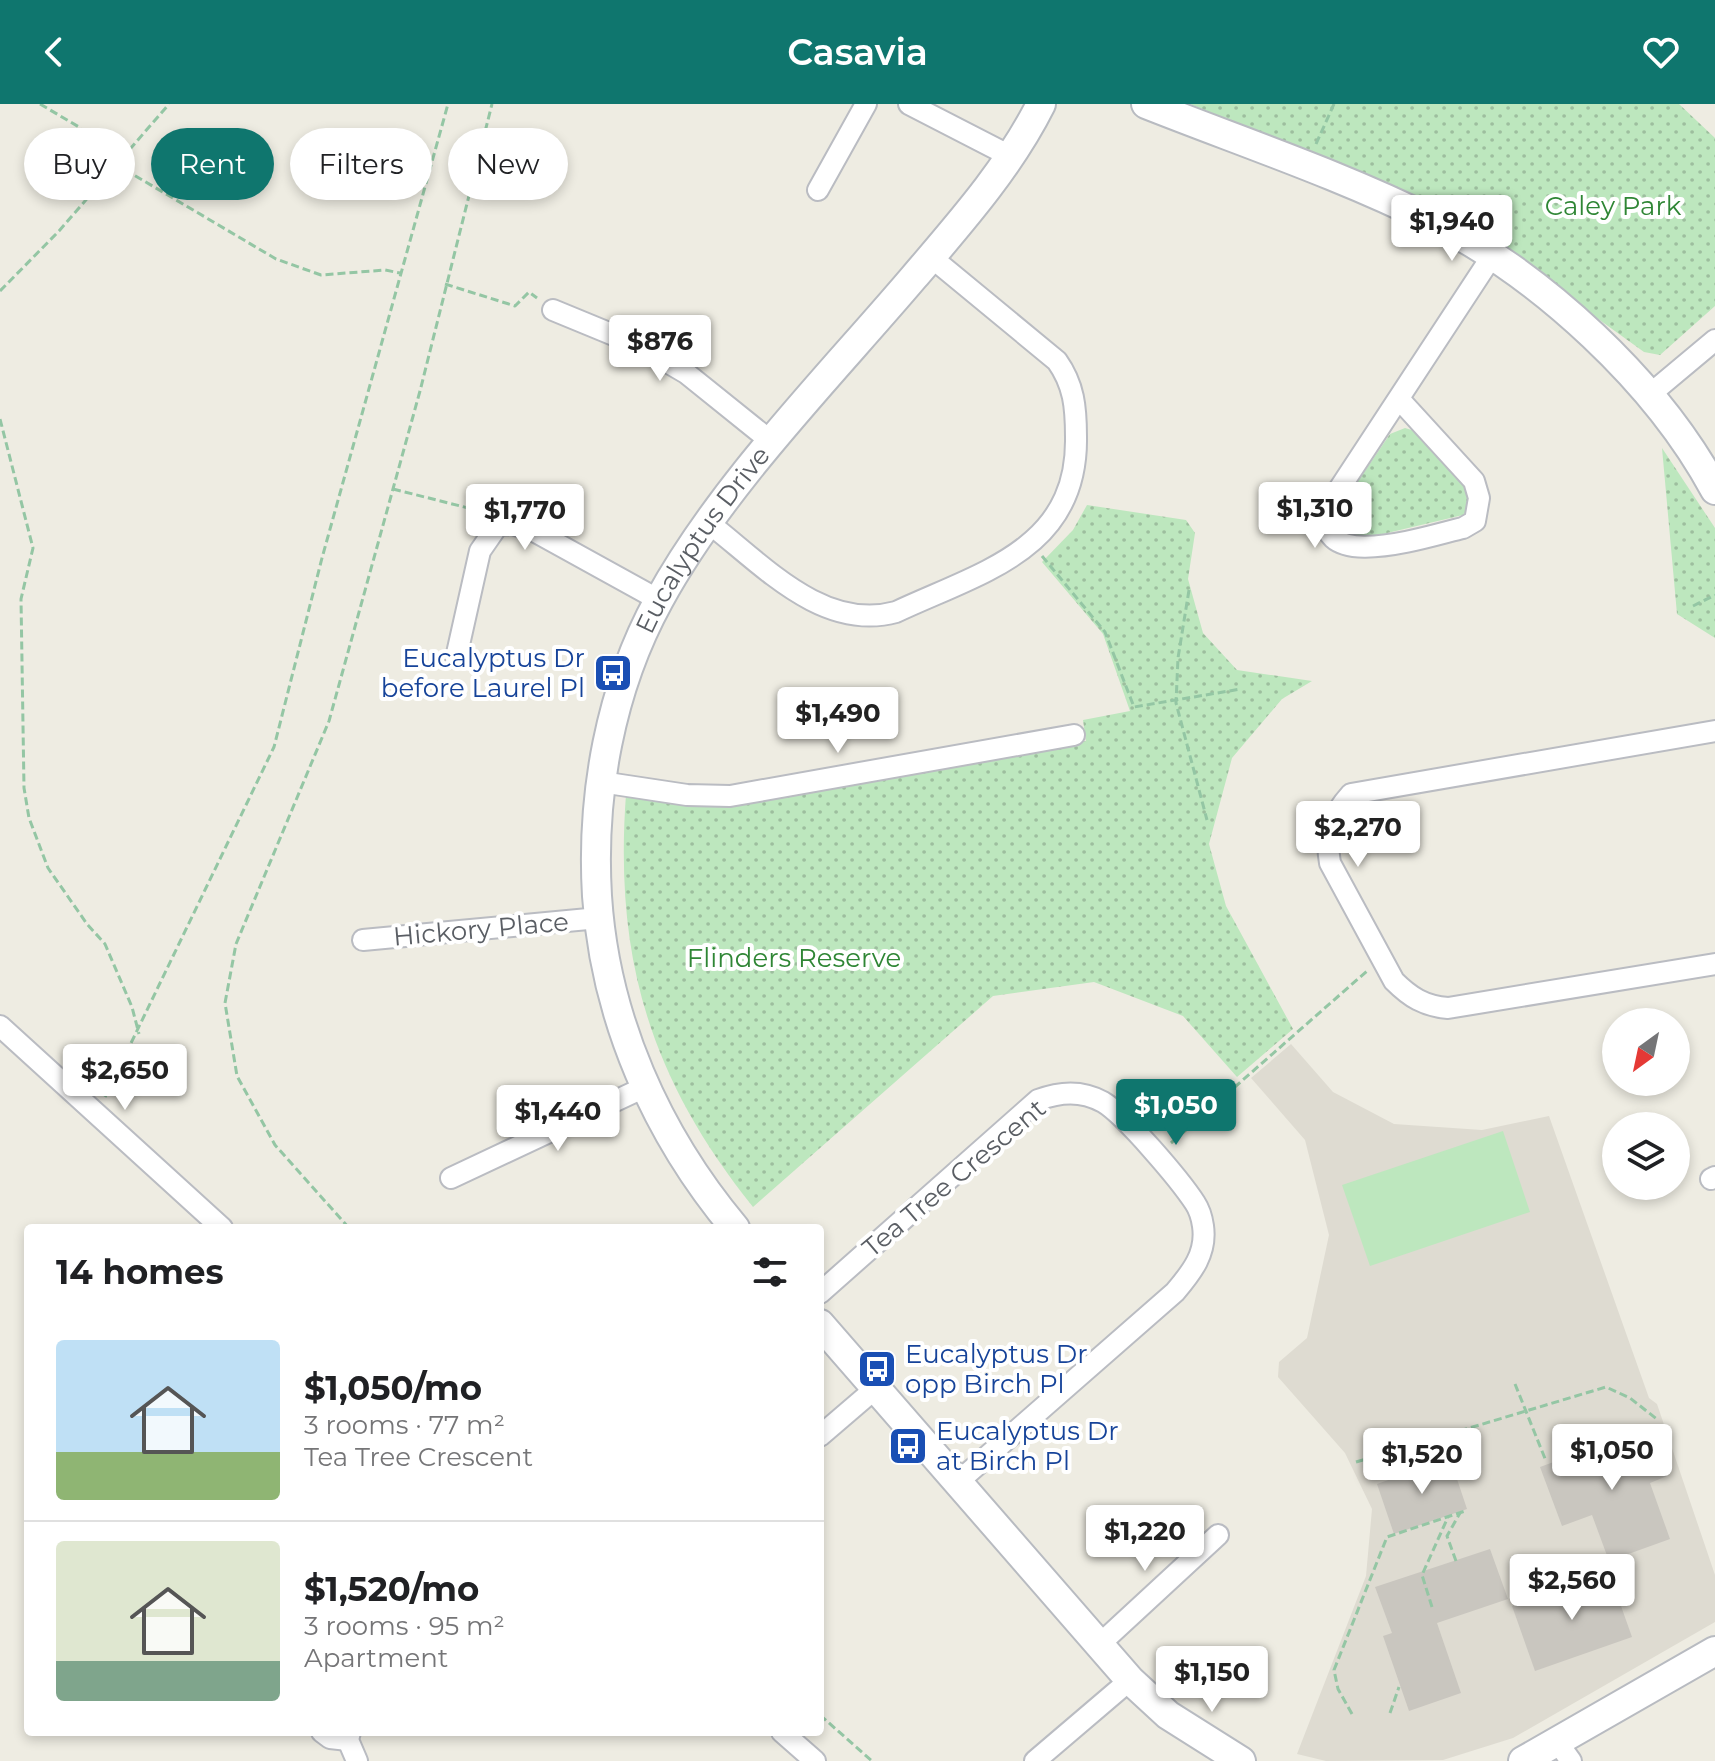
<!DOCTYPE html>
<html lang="en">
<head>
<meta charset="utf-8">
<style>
	:root { --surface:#fff; --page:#f6f6f6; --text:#202124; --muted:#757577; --line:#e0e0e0; --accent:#0f766e }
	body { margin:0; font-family:Montserrat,sans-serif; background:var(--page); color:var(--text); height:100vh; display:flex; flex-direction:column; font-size:30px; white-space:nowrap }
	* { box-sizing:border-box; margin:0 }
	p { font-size:26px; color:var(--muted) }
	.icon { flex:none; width:44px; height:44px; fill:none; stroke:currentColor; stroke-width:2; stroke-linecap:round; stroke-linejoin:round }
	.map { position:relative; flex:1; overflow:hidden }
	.panel { position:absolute; left:24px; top:1120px; width:800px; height:512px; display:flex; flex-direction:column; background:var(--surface); border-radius:8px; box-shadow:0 4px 12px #0003 }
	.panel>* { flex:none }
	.guide { position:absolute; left:24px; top:24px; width:800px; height:72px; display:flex; gap:16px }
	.needle { width:52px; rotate:213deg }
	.controls { position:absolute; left:1602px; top:904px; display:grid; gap:16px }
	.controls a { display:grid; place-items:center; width:88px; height:88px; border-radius:50%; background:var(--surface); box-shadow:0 4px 12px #0003; font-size:40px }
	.price { position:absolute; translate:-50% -68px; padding:0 18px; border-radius:8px; background:#fff; color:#222; font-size:26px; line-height:52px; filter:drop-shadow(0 2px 4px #0008) }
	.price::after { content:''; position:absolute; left:50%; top:48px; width:24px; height:18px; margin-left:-12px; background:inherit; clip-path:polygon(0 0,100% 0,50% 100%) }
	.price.active { background:var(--accent); color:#fff }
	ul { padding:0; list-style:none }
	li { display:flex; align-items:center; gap:24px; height:200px; padding:0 32px }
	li+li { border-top:2px solid var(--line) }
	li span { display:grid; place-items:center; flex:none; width:224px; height:160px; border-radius:8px; color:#555 }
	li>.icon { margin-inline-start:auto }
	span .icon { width:96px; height:96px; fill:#fffc; stroke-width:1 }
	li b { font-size:34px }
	h2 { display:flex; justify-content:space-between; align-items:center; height:96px; padding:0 32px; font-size:34px }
	.chip { padding:0 28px; border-radius:36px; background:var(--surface); box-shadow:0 4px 12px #0003; font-size:28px; line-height:72px }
	.chip.active { background:var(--accent); color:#fff }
	header { display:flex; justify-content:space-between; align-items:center; height:104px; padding:0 32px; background:var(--accent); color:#fff; font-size:36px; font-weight:600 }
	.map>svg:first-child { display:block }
	.education { fill:#dedbd1 }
	.green { fill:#bde7be }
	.park { fill:url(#park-dots) }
	.building { fill:#c9c6bf }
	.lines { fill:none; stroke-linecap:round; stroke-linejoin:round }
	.street-casing { stroke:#babcc2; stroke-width:24 }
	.secondary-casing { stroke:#b8bbc1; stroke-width:32 }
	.path { stroke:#94c6a4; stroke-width:3; stroke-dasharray:8 4; stroke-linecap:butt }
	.street { stroke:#fff; stroke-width:20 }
	.secondary { stroke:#fff; stroke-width:28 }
	.labels { text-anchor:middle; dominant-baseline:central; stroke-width:8; stroke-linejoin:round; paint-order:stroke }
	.park-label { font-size:26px; fill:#2f8635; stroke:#fff }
	.street-label { font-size:26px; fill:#5a5e64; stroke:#fff }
	.transit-label { font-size:26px; fill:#164399; stroke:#fff; text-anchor:start }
</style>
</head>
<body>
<header><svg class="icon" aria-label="back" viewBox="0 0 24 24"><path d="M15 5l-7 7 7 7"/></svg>Casavia<svg class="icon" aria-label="heart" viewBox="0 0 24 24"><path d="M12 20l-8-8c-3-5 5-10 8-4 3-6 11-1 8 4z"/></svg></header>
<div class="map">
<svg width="1715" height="1657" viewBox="0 0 1715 1657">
	<defs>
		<pattern id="park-dots" width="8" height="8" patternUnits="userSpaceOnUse" patternTransform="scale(2)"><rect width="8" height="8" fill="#bde7be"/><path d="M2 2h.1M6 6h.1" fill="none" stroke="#9dbe9e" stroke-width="1.8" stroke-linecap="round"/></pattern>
	</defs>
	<rect width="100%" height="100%" fill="#eeece2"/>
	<path class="education" d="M1291 940 1333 988 1394 1020 1482 1026 1549 1012 1649 1294 1657 1300 1715 1471V1518L1513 1634 1443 1656 1326 1657 1297 1650 1366 1472 1372 1405 1345 1349 1278 1273 1279 1258 1307 1234 1329 1131 1305 1036 1251 974Z"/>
	<path class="green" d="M1503 1027 1530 1108 1370 1162 1342 1081Z"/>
	<g class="park">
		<path d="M1190 0H1679L1715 34V202L1660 251 1644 248 1522 160 1281 37Z"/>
		<path d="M1405 324 1415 327 1468 386 1470 402 1463 411 1362 435 1345 431 1337 414 1339 405 1390 330Z"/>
		<path d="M1662 344 1715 424V534L1677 510Z"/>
		<path d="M1087 401 1186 416 1195 429 1188 475 1203 529 1237 566 1312 577 1282 595 1232 654 1209 740 1226 802 1293 925 1237 973 1183 912 1094 878 993 892 753 1103C650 974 614 854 626 690L727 701 1086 637 1083 616 1130 607 1103 530 1042 458 1073 426Z"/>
	</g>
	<g class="building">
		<path d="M1649 1323 1667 1372 1650 1379 1670 1435 1609 1457 1592 1411 1562 1422 1540 1363Z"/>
		<path d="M1450 1354 1467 1405 1394 1430 1377 1380Z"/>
		<path d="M1490 1445 1508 1495 1437 1519 1461 1589 1409 1607 1383 1532 1392 1529 1375 1483Z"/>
		<path d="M1609 1468 1632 1533 1535 1567 1512 1502Z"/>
	</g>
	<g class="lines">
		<defs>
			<g id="street">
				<path d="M909 0 1010 52"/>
				<path d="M818 86 866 0"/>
				<path d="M553 206 638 241 686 269 773 339"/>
				<path d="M1648 292 1715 236"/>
				<path d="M1399 295 1474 377 1479 394 1475 417 1463 424C1431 431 1309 473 1328 402L1492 152"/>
				<path d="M710 420C763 461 823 528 896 508 981 468 1078 446 1076 333 1076 303 1074 281 1057 257L931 153"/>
				<path d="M456 554 480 447 498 421 513 420 534 427 659 496"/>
				<path d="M1715 627 1351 690C1331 712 1325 730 1330 759L1394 877C1410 893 1424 902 1448 904L1715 860"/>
				<path d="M601 678 687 691 730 692 1074 631"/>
				<path d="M363 836 599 814"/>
				<path d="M0 922 222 1124"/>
				<path d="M451 1074 645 983"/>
				<path d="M1711 1075 1715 1073"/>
				<path d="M820 1189 1038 996C1060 988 1081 986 1103 998 1125 1011 1180 1076 1195 1099 1199 1105 1202 1115 1203 1122 1207 1149 1192 1168 1175 1188L959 1377"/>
				<path d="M820 1332 876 1284"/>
				<path d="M1101 1539 1218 1431"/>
				<path d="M322 1628 330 1634 348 1636"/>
				<path d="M350 1628 348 1636 357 1657"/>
				<path d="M782 1628 815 1657"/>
				<path d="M1558 1639 1571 1657"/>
				<path d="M1035 1657 1130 1576"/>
			</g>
			<g id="secondary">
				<path d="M1146 0C1242 38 1341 71 1433 117 1542 172 1657 278 1715 386"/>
				<path id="s1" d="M735 1124C657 1031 605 915 597 792 591 691 610 585 659 496 721 382 829 273 914 173 960 119 1009 64 1041 0"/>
				<path d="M820 1220 1130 1576 1168 1611 1241 1657"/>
				<path d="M1523 1657 1715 1547"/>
			</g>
		</defs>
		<use href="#street" class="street-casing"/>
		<use href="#secondary" class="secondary-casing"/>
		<g class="path">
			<path d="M40 0 79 23 117 61 276 155 321 171 385 166 400 169"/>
			<path d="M1316 40 1334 0"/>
			<path d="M445 180 515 202 529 188 537 194"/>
			<path d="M0 187 59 127 169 0"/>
			<path d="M0 315 33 444 21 495 24 684 29 714 48 764 87 820 105 840 132 903 139 930"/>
			<path d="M393 385 484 408"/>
			<path d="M1042 452 1105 528 1134 603 1241 585"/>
			<path d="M1189 486 1178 554 1176 599 1207 716"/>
			<path d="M1693 502 1715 491"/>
			<path d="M105 993 274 643 322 454 448 0"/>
			<path d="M1171 1039 1367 867"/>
			<path d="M349 1124 275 1041 237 972 225 899 236 840 329 617 420 287 492 0"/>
			<path d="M1515 1280 1546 1357"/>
			<path d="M1356 1358 1606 1283 1630 1294 1658 1316"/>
			<path d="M1456 1457 1447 1432 1460 1409"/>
			<path d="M1432 1503 1422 1471 1448 1413"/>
			<path d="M1390 1609 1399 1583"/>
			<path d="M1352 1610 1338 1585 1334 1566 1387 1433 1465 1407"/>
			<path d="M820 1611 872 1657"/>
		</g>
		<use href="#street" class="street"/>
		<use href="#secondary" class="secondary"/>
	</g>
	<defs>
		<symbol id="bus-square" viewBox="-11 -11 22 22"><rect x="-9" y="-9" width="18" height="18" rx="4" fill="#1a4fb4" stroke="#fff"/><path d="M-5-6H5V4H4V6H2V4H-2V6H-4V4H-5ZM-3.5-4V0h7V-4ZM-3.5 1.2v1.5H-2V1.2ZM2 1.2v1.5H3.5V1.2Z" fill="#fff"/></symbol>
	</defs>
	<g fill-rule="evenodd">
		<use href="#bus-square" x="591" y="547" width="44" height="44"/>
		<use href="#bus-square" x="855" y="1243" width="44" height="44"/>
		<use href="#bus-square" x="886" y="1320" width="44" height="44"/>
	</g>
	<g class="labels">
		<g class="park-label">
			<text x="1613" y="102">Caley Park</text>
			<text x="794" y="854">Flinders Reserve</text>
		</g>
		<g class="street-label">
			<text stroke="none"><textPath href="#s1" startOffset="746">Eucalyptus Drive</textPath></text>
			<text transform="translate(481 825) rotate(-5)">Hickory Place</text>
			<text transform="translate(954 1074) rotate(-40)">Tea Tree Crescent</text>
		</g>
		<g class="transit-label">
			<text x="585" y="554" text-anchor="end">Eucalyptus Dr<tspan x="585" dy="30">before Laurel Pl</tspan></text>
			<text x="905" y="1250">Eucalyptus Dr<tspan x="905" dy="30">opp Birch Pl</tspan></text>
			<text x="936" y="1327">Eucalyptus Dr<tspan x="936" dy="30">at Birch Pl</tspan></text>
		</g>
	</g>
</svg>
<div class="controls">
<a><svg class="needle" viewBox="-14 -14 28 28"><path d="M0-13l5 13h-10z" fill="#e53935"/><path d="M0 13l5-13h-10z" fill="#757577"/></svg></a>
<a><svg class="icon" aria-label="layers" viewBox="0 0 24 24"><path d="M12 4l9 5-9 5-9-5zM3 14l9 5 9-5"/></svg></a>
</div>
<b class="price" style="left:1452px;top:159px">$1,940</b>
<b class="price" style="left:660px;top:279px">$876</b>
<b class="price" style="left:1315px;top:446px">$1,310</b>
<b class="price" style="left:525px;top:448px">$1,770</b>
<b class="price" style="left:838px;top:651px">$1,490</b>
<b class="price" style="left:1358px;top:765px">$2,270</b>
<b class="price" style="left:125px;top:1008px">$2,650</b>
<b class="price active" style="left:1176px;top:1043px">$1,050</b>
<b class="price" style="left:558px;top:1049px">$1,440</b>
<b class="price" style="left:1612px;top:1388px">$1,050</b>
<b class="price" style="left:1422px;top:1392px">$1,520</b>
<b class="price" style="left:1145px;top:1469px">$1,220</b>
<b class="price" style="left:1572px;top:1518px">$2,560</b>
<b class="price" style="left:1212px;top:1610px">$1,150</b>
<div class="guide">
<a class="chip">Buy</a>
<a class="chip active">Rent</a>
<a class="chip">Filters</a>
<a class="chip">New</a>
</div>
<section class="panel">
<h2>14 homes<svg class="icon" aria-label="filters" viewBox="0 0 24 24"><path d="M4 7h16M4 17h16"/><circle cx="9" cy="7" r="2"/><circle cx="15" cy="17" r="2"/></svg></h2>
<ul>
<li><span style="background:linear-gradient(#bfe0f5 70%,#8fb573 0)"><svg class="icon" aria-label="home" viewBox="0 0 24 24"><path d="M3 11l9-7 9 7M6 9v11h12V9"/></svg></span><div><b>$1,050/mo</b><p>3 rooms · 77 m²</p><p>Tea Tree Crescent</p></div></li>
<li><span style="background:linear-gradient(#dfe7d0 75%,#7fa58c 0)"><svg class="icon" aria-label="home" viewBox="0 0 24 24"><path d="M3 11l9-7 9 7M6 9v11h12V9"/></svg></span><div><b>$1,520/mo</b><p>3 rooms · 95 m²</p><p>Apartment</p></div></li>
</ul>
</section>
</div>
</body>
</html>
